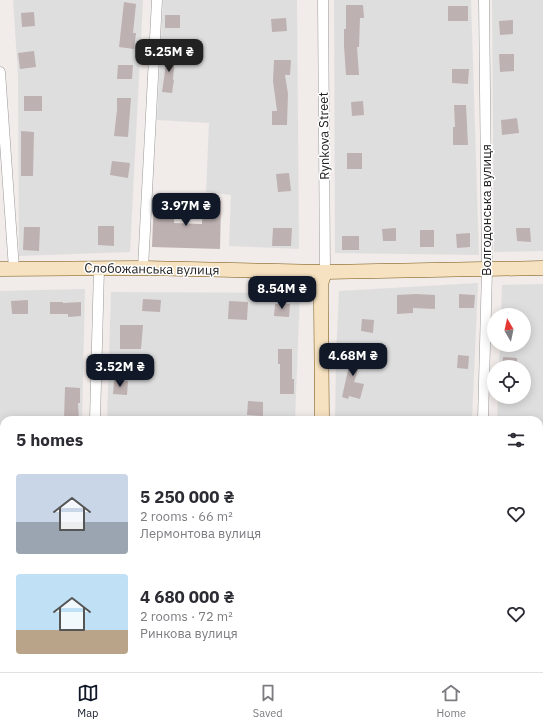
<!DOCTYPE html>
<html lang="en">
<head>
<meta charset="utf-8">
<style>
	:root { --surface:#fff; --page:#f7f7f7; --text:#2b2b33; --muted:#7c7c81; --line:#e1e1e2; --accent:#111827 }
	body { margin:0; font-family:"IBM Plex Sans",sans-serif; background:var(--page); color:var(--text); height:100vh; display:flex; flex-direction:column; font-size:15px; white-space:nowrap }
	* { box-sizing:border-box; margin:0 }
	p { font-size:13px; color:var(--muted) }
	.icon { flex:none; width:22px; height:22px; fill:none; stroke:currentColor; stroke-width:2; stroke-linecap:round; stroke-linejoin:round }
	.map { position:relative; flex:1; overflow:hidden }
	.drawer { position:absolute; left:0px; top:416px; width:543px; height:256px; display:flex; flex-direction:column; background:var(--surface); border-radius:12px 12px 0 0; box-shadow:0 2px 10px #0003 }
	.drawer>* { flex:none }
	.needle { width:26px; rotate:351deg }
	.buttons { position:absolute; left:487px; top:308px; display:grid; gap:8px }
	.buttons a { display:grid; place-items:center; width:44px; height:44px; border-radius:50%; background:var(--surface); box-shadow:0 2px 10px #0003; font-size:20px }
	.price { position:absolute; translate:-50% -34px; padding:0 9px; border-radius:8px; background:var(--accent); color:#fff; font-size:13px; line-height:26px; filter:drop-shadow(0 1px 2px #0008) }
	.price::after { content:''; position:absolute; left:50%; top:24px; width:12px; height:9px; margin-left:-6px; background:inherit; clip-path:polygon(0 0,100% 0,50% 100%) }
	.price.current { background:#222; color:#fff }
	ul { padding:0; list-style:none }
	li { display:flex; align-items:center; gap:12px; height:100px; padding:0 16px }
	li span { display:grid; place-items:center; flex:none; width:112px; height:80px; border-radius:4px; color:#555 }
	li>.icon { margin-inline-start:auto }
	span .icon { width:48px; height:48px; fill:#fffc; stroke-width:1 }
	li b { font-size:17px }
	h2 { display:flex; justify-content:space-between; align-items:center; height:48px; padding:0 16px; font-size:17px }
	.menu { display:flex; justify-content:space-around; align-items:center; height:56px; border-top:1px solid var(--line); background:var(--surface); font-size:11px; color:var(--muted) }
	.menu a { display:grid; justify-items:center; gap:2px }
	.menu .current { color:var(--accent) }
	.map>svg:first-child { display:block }
	.residential { fill:#dfdedf }
	.building { fill:#beb1b1 }
	.lines { fill:none; stroke-linecap:round; stroke-linejoin:round }
	.street-casing { stroke:#9b9b9b; stroke-width:11 }
	.secondary-casing { stroke:#74530c; stroke-width:15 }
	.street { stroke:#fff; stroke-width:10 }
	.secondary { stroke:#f6e2c1; stroke-width:14 }
	.labels { text-anchor:middle; dominant-baseline:central; stroke-width:3; stroke-linejoin:round; paint-order:stroke }
	.street-label { font-size:13px; fill:#212121; stroke:#fff }
</style>
</head>
<body>
<div class="map">
<svg width="543" height="672" viewBox="0 0 543 672">
	<rect width="100%" height="100%" fill="#f1ebe9"/>
	<g class="residential">
		<path d="M13 0H143L130 252 19 256 18 75Z"/>
		<path d="M163 0H297L299 249 229 246 231 195 206 192 209 123 157 120Z"/>
		<path d="M334 0H471L479 255 335 253Z"/>
		<path d="M492 0H543V251L494 252Z"/>
		<path d="M478 283 472 420H335L336 357 339 291Z"/>
		<path d="M543 284V672H485L486 668H539V420H497L498 397H524V367H499L500 345H524V315H501L502 285Z"/>
		<path d="M85 289 82 420H4V668H77L76 672H0V291Z"/>
		<path d="M111 292 300 293 295 420H107Z"/>
		<path d="M97 668H287L286 672H97Z"/>
		<path d="M326 668H463V672H325Z"/>
	</g>
	<g class="building">
		<path d="M124 2 136 4 133 33H136L134 49 119 47Z"/>
		<path d="M346 5H363L364 18H360L359 47H357L359 75H346L344 46V29H346Z"/>
		<rect x="448" y="6" width="20" height="15"/>
		<path d="M34 12 35 26 22 27 21 13Z"/>
		<rect x="165" y="15" width="15" height="13"/>
		<path d="M286 18 287 31 272 32 271 19Z"/>
		<path d="M513 20V34L500 35 499 21Z"/>
		<path d="M168 50 175 51 173 80H174L172 93 162 92Z"/>
		<path d="M34 51 36 67 20 69 18 53Z"/>
		<path d="M499 54H514V71L500 72Z"/>
		<path d="M274 60H291L290 75H285L288 94 287 125H272V111H277L273 81Z"/>
		<path d="M118 65H133L132 79H117Z"/>
		<path d="M452 69H469L468 84 452 83Z"/>
		<rect x="24" y="96" width="18" height="15"/>
		<path d="M117 98H131L128 137 114 136 117 110Z"/>
		<path d="M363 101 364 115 352 116 351 102Z"/>
		<path d="M454 105H466L468 145H453V127H455Z"/>
		<path d="M517 118 519 133 502 135 501 120Z"/>
		<path d="M21 131 34 132 33 176H21Z"/>
		<rect x="347" y="153" width="15" height="16"/>
		<path d="M112 161 130 163 128 178 110 175Z"/>
		<path d="M289 173 291 191 278 192 276 174Z"/>
		<path d="M154 197H175L174 223 202 224 203 200 221 201 220 249 152 247Z"/>
		<path d="M98 226H114V246L98 245Z"/>
		<path d="M24 227H40L39 251 23 250Z"/>
		<path d="M273 228H292L291 246H272Z"/>
		<path d="M396 228V241H383L382 229Z"/>
		<path d="M516 228H530L531 242 517 241Z"/>
		<rect x="420" y="230" width="14" height="17"/>
		<path d="M470 233V247L457 248 456 234Z"/>
		<rect x="342" y="236" width="17" height="14"/>
		<path d="M416 294 435 295V309L413 308V313L397 314V295Z"/>
		<path d="M459 294 475 295 474 308H459Z"/>
		<path d="M143 299 161 300 160 312 142 311Z"/>
		<path d="M28 300V314H12L11 301Z"/>
		<path d="M229 301 248 302 247 320 228 319Z"/>
		<path d="M50 302H63V303L81 302V316L68 317V314H50Z"/>
		<path d="M275 304H290L289 317 274 316Z"/>
		<path d="M362 319 374 320 373 333 361 331Z"/>
		<path d="M120 325H143L141 349H120Z"/>
		<path d="M278 349H292V379H294V394H280V364H278Z"/>
		<path d="M348 352 362 357 354 382 364 384 360 399 349 396 348 399 342 397 349 366 344 364Z"/>
		<path d="M458 355 469 356 468 369 457 368Z"/>
		<path d="M503 357 517 358V367H502Z"/>
		<path d="M114 380 128 381 127 395 113 394Z"/>
		<path d="M65 387 80 388V403H78L79 420H64Z"/>
		<path d="M248 401 263 402V416L247 415Z"/>
	</g>
	<g class="lines">
		<defs>
			<g id="street">
				<path d="M323 0 325 272"/>
				<path d="M0 72 14 269"/>
				<path d="M143 268 157 0"/>
				<path d="M95 420 99 268"/>
				<path d="M483 420 487 270 484 0"/>
				<path d="M87 672V668"/>
				<path d="M474 672V668"/>
			</g>
			<g id="secondary">
				<path d="M0 269 143 268 325 272 543 268"/>
				<path d="M322 420 321 303V284L325 272"/>
				<path d="M315 672V668"/>
			</g>
		</defs>
		<use href="#street" class="street-casing"/>
		<use href="#secondary" class="secondary-casing"/>
		<use href="#street" class="street"/>
		<use href="#secondary" class="secondary"/>
	</g>
	<g class="labels">
		<g class="street-label">
			<text transform="translate(324 136) rotate(-91)">Rynkova Street</text>
			<text transform="translate(486 210) rotate(-90)">Волгодонська вулиця</text>
			<text transform="translate(152 269) rotate(1)">Слобожанська вулиця</text>
		</g>
	</g>
</svg>
<div class="buttons">
<a><svg class="needle" viewBox="-14 -14 28 28"><path d="M0-13l5 13h-10z" fill="#e53935"/><path d="M0 13l5-13h-10z" fill="#7c7c81"/></svg></a>
<a><svg class="icon" aria-label="locate" viewBox="0 0 24 24"><circle cx="12" cy="12" r="6"/><path d="M12 2v4M12 18v4M2 12h4M18 12h4"/></svg></a>
</div>
<b class="price current" style="left:169px;top:73px">5.25M ₴</b>
<b class="price" style="left:186px;top:227px">3.97M ₴</b>
<b class="price" style="left:282px;top:310px">8.54M ₴</b>
<b class="price" style="left:353px;top:377px">4.68M ₴</b>
<b class="price" style="left:120px;top:388px">3.52M ₴</b>
<section class="drawer">
<h2>5 homes<svg class="icon" aria-label="filters" viewBox="0 0 24 24"><path d="M4 7h16M4 17h16"/><circle cx="9" cy="7" r="2"/><circle cx="15" cy="17" r="2"/></svg></h2>
<ul>
<li><span style="background:linear-gradient(#c9d6e8 60%,#9aa5b1 0)"><svg class="icon" aria-label="home" viewBox="0 0 24 24"><path d="M3 11l9-7 9 7M6 9v11h12V9"/></svg></span><div><b>5 250 000 ₴</b><p>2 rooms · 66 m²</p><p>Лермонтова вулиця</p></div><svg class="icon" aria-label="heart" viewBox="0 0 24 24"><path d="M12 20l-8-8c-3-5 5-10 8-4 3-6 11-1 8 4z"/></svg></li>
<li><span style="background:linear-gradient(#bfe0f5 70%,#b9a48a 0)"><svg class="icon" aria-label="home" viewBox="0 0 24 24"><path d="M3 11l9-7 9 7M6 9v11h12V9"/></svg></span><div><b>4 680 000 ₴</b><p>2 rooms · 72 m²</p><p>Ринкова вулиця</p></div><svg class="icon" aria-label="heart" viewBox="0 0 24 24"><path d="M12 20l-8-8c-3-5 5-10 8-4 3-6 11-1 8 4z"/></svg></li>
</ul>
</section>
</div>
<nav class="menu">
<a class="current"><svg class="icon" aria-label="map" viewBox="0 0 24 24"><path d="M3 6l6-2 6 2 6-2v14l-6 2-6-2-6 2zM9 4v14M15 6v14"/></svg>Map</a>
<a><svg class="icon" aria-label="saved" viewBox="0 0 24 24"><path d="M7 4h10v16l-5-4-5 4z"/></svg>Saved</a>
<a><svg class="icon" aria-label="home" viewBox="0 0 24 24"><path d="M3 11l9-7 9 7M6 9v11h12V9"/></svg>Home</a>
</nav>
</body>
</html>
